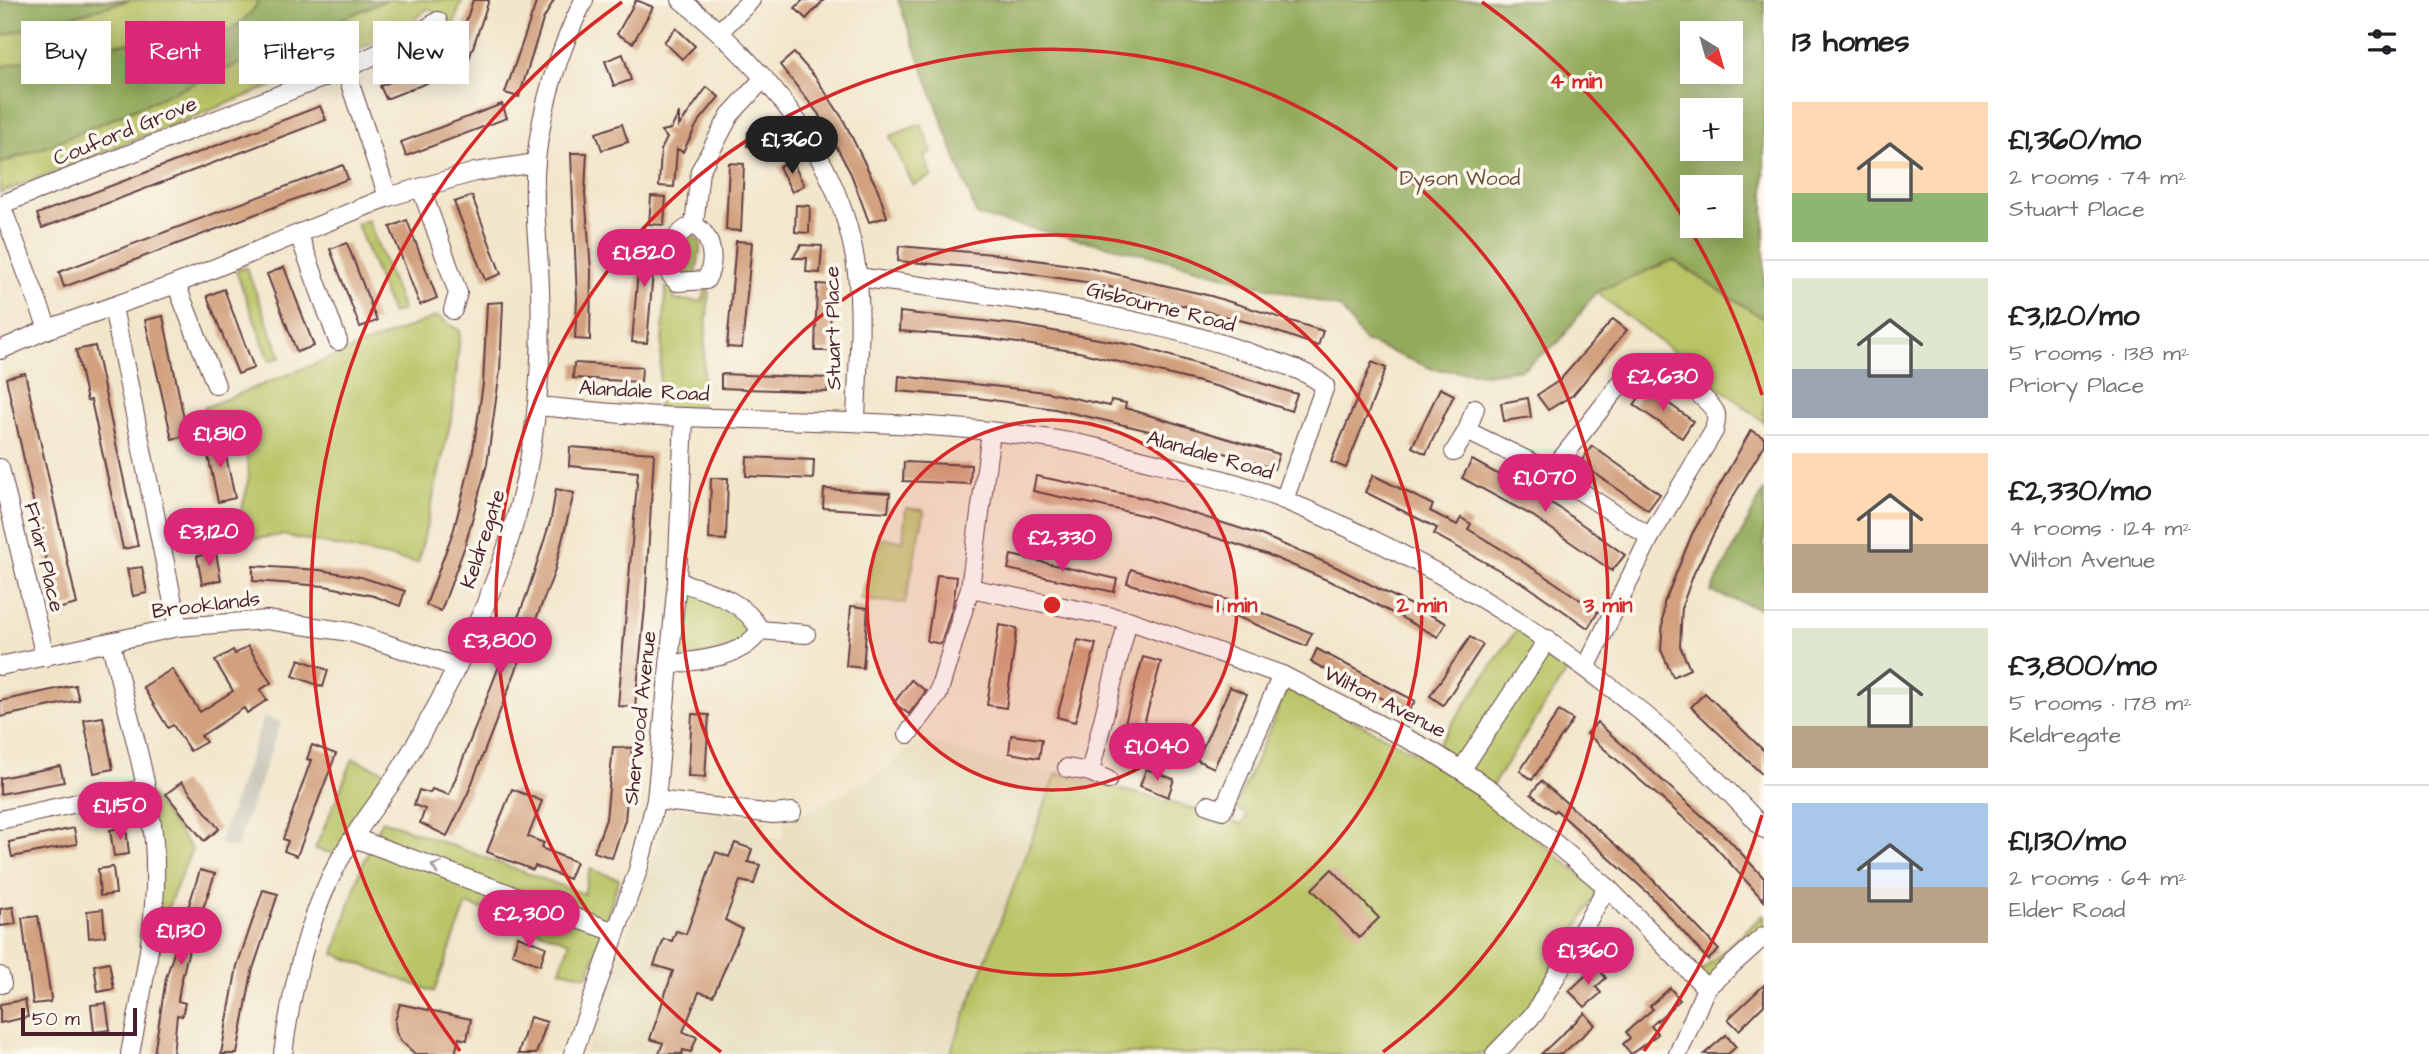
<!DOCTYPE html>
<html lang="en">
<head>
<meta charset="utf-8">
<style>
	:root { --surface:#fff; --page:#f2f2f2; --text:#202124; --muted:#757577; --line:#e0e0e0; --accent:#db2777 }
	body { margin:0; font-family:"Architects Daughter",sans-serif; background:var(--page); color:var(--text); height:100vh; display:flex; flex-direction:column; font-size:26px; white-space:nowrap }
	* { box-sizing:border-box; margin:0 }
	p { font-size:23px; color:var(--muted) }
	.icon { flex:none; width:38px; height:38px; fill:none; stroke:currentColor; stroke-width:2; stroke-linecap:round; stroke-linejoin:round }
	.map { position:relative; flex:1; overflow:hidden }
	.side { display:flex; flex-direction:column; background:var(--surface); width:665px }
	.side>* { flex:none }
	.hud { position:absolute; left:21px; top:21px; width:665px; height:63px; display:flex; gap:14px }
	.needle { width:46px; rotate:143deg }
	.buttons { position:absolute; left:1680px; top:21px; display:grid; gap:14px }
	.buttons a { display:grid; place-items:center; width:63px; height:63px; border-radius:0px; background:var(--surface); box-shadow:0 4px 18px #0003; font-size:35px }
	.scale { position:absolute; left:21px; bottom:18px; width:116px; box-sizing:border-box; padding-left:7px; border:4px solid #4a1f2b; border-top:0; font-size:19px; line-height:24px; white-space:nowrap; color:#4a1f2b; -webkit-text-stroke:5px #fbf7ec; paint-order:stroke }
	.price { position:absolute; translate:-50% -60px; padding:0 16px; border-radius:24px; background:var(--accent); color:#fff; font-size:23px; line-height:46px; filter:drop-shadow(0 2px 4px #0008) }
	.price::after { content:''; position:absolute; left:50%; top:42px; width:21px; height:16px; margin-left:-10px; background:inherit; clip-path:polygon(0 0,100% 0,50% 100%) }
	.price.active { background:#222; color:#fff }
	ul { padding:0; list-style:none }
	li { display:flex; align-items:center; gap:21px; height:175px; padding:0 28px }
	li+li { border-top:2px solid var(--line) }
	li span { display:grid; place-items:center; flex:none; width:196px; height:140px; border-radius:0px; color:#555 }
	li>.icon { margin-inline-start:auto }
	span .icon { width:84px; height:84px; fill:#fffc; stroke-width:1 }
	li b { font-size:30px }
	h2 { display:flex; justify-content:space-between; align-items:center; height:84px; padding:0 28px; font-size:30px }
	.chip { padding:0 24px; border-radius:0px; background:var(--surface); box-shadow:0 4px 18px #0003; font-size:24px; line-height:63px }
	.chip.active { background:var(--accent); color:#fff }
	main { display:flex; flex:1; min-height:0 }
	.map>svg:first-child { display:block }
	.built { fill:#e5dbba }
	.industrial { fill:#c7c5b8 }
	.green { fill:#b8c465; stroke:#817248; stroke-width:2 }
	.forest { fill:#92aa5a; stroke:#6e6442; stroke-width:2; fill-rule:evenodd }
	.building { fill:#d2a07e }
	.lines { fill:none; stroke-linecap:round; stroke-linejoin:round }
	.minor-casing { stroke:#633d43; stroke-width:20 }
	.minor { stroke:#fff; stroke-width:18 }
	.oneway { stroke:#ae9aa0 }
	.ring { fill:none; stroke:#d62828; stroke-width:3.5 }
	.labels { text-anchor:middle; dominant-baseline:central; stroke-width:7; stroke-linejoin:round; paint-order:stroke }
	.street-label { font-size:21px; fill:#4a1f2b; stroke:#fbf7ec }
	.park-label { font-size:21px; fill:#6b513c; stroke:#fbf7ec }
	.centre { fill:#d62828; stroke:#fbf7ec; stroke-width:3.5 }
	.ring-label { font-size:21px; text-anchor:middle; font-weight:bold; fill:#d62828; stroke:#fbf7ec; stroke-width:7; stroke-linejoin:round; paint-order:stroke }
</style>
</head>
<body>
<main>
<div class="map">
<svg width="1764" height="1054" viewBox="0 0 1764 1054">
	<rect width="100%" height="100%" fill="#fbf7ec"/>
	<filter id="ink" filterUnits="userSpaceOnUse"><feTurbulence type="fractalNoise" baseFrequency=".0143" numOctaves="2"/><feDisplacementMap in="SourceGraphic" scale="14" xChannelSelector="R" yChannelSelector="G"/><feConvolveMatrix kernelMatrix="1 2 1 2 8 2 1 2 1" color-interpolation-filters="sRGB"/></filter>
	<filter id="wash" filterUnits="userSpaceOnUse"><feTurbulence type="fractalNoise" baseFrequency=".00686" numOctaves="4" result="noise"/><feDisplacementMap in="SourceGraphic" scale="28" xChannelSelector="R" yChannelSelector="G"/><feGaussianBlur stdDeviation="1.57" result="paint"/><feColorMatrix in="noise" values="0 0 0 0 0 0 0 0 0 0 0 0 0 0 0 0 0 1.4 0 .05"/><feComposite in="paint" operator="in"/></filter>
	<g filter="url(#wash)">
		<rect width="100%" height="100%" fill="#f2e6cb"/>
		<path class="built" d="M920 739 994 762 1057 773 950 1054H585L647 879 668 806 766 818 767 838H783L784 823 874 778Z"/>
		<path class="industrial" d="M264 717 281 722 236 849 219 844Z"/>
		<g class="green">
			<path d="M130 0H259C231 56 152 38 101 45 67 49 33 60 0 67V36Z"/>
			<path d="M386 0H462L454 24 428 8 411 23 335 61 0 193V164L56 143Z"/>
			<path d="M921 124 932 152 924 156 932 176 913 185 890 136Z"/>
			<path d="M368 220 403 310 392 314 357 224Z"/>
			<path d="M693 235 701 244 696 275H684L681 245 685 237Z"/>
			<path d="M1673 260 1764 319V422L1596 292Z"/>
			<path d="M246 267 281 357 270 361 236 271Z"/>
			<path d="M666 287 675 288 674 300 703 301 705 288H709L700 417 657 416Z"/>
			<path d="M437 316 460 331 453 411 418 563 282 535 231 542C252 473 266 457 203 408Z"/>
			<path d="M906 508 923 510 924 514 905 603 860 600 881 538 903 541Z"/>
			<path d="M677 581 743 607 753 641 669 665Z"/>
			<path d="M1521 623 1575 659 1490 789 1433 752Z"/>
			<path d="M1288 686 1458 775 1599 890 1528 1012 1485 1054H950L1057 773 1214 814 1242 825 1247 815 1235 808Z"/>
			<path d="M353 759 389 773 336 854 315 849Z"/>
			<path d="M148 793 192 849 151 948Z"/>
			<path d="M382 820 584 894 590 869 619 879 588 976 560 970 570 942 467 904 434 992 334 954 361 868Z"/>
			<path d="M1764 914V936L1706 988 1695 977Z"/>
		</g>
		<g class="forest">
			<path d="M0 0H130L0 36Z"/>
			<path d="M259 0H386L56 143 0 163V67C33 58 68 49 101 45 152 38 231 56 259 0Z"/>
			<path d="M898 0H1764V319L1673 260 1596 292 1559 342 1522 369 1485 374 1433 369 1364 341 1341 308 1160 258 977 216ZM1731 33V72H1692V33ZM1731 110V149H1692V110ZM1731 187V226H1692V187Z"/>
			<path d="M1764 490V610L1711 592Z"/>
		</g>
		<g id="blocks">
			<g class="building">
				<path d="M473 0H489L468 62 454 58Z"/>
				<path d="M537 0H554L543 20 519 97 505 93Z"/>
				<path d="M636 0 653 7 633 43 617 34Z"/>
				<path d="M803 0H824L806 19 795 8Z"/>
				<path d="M676 28 695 46 682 59 664 42Z"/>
				<path d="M794 53 816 78 843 119 878 190 887 217 869 222 851 174 820 116 780 65Z"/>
				<path d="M623 54 631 80 614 86 605 61Z"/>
				<path d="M444 60 450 74 386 99 380 86Z"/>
				<path d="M707 87 719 97 697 124 683 152 677 149 674 187 659 186 661 150 667 138 661 131 671 129 679 113V126Z"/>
				<path d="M502 104 507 118 406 156 401 142Z"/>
				<path d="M320 106 326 120 42 228 37 214Z"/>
				<path d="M622 124 628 142 602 150 596 133Z"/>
				<path d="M748 132 775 133 774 148 747 146Z"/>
				<path d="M571 153H587L585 193 591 271 590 340 575 339 577 299Z"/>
				<path d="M792 161 804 185 792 192 779 167Z"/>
				<path d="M729 163 744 164 741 231 726 230Z"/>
				<path d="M343 165 348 179 64 287 59 272Z"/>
				<path d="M472 196 501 274 485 280 454 202Z"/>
				<path d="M651 196 666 197 664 225 649 224Z"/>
				<path d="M796 205 810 206 809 233 795 232Z"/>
				<path d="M407 220 437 298 420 305 390 227Z"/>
				<path d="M641 234 656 236 647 343 632 342Z"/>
				<path d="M736 241 752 242 742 348 727 347Z"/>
				<path d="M347 243 377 321 360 327 330 249Z"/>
				<path d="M801 245 822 246 820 273 806 272 807 258H793Z"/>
				<path d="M899 246 993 254 1085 267 1211 296 1323 331 1318 346 1255 324 1098 284 1006 270 898 261Z"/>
				<path d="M284 267 314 346 297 352 267 274Z"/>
				<path d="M817 284 831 285 830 351H815Z"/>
				<path d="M224 289 254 368 238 374 207 296Z"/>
				<path d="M503 302 500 371 487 464 465 546 441 611 426 605 454 529 472 457 483 384 487 303Z"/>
				<path d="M900 312 1019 325 1138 346 1297 394 1291 411 1219 387 1079 352 977 337 899 331Z"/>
				<path d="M163 316 184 419 199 415 203 432 172 439 145 320Z"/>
				<path d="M1613 319 1627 330 1573 395 1548 410 1537 395 1560 380Z"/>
				<path d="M95 346 138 546 123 549 91 400 87 401 76 350Z"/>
				<path d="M1372 362 1386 368 1346 468 1331 462Z"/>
				<path d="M574 363 642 367 641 382 573 378Z"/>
				<path d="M25 373 77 604 57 609 6 378Z"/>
				<path d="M721 374 828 378 827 392 721 388Z"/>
				<path d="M899 376 1046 392 1110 406 1111 400 1126 403 1125 408 1279 454 1274 469 1171 436 1055 409 978 398 898 391Z"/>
				<path d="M1646 387 1693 421 1682 438 1634 405Z"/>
				<path d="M1440 388 1454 395 1426 454 1412 447Z"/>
				<path d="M1528 398 1531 417 1504 421 1501 403Z"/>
				<path d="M1751 430 1764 438V446L1729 503 1694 573 1682 606 1680 646 1690 669 1673 677 1661 650 1664 603 1692 534Z"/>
				<path d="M222 437 235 498 218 502 205 441Z"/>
				<path d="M1592 446 1660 494 1648 510 1580 463Z"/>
				<path d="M570 447 654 453 645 607 635 707 618 706 638 472 569 466Z"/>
				<path d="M747 457 814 460 813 479 746 476Z"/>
				<path d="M1472 460 1558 507 1625 555 1612 571 1533 516 1462 478Z"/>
				<path d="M904 462 971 465 970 484 903 481Z"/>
				<path d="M1373 475 1433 505 1430 511 1457 525 1461 518 1471 524 1468 529 1544 575 1598 612 1588 628 1526 585 1434 534 1437 528 1365 492Z"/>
				<path d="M1036 476 1144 498 1261 535 1336 567 1446 623 1438 637 1341 586 1266 554 1151 517 1033 491Z"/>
				<path d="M711 478H728L726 540 709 539Z"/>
				<path d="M556 489 574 493 554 573 468 793 447 836 420 823 425 809 414 805 419 790 430 793 432 789 449 795 527 594 551 519Z"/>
				<path d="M824 489 890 493 888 512 823 508Z"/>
				<path d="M220 509 224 526 193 533 189 516Z"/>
				<path d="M216 553 221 580 202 584 197 556Z"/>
				<path d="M1011 555 1117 579 1114 592 1008 569Z"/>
				<path d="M253 566 320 570 361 577 405 591 400 606 374 596 325 586 253 581Z"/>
				<path d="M142 567 147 593 133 596 127 569Z"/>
				<path d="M1131 569 1240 604 1312 633 1306 646 1243 619 1127 583Z"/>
				<path d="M937 575 957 577 953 605 941 644 927 641Z"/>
				<path d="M851 606 868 608 863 668 846 666Z"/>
				<path d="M999 625 1017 628 1006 708 987 705Z"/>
				<path d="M1470 637 1483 645 1443 705 1430 696Z"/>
				<path d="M1078 640 1096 644 1075 722 1057 717Z"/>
				<path d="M248 646 271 683 260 690 267 700 247 713 244 708 201 736 206 742 190 751 173 725 168 728 143 687 172 669 200 712 233 691 215 661 233 650 235 654Z"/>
				<path d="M1317 649 1415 701 1408 712 1311 662Z"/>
				<path d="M1143 657 1161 662 1139 742 1121 737Z"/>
				<path d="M299 659 328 670 323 687 293 676Z"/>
				<path d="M911 680 926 691 909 714 894 703Z"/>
				<path d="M75 685 79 700 0 717V701Z"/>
				<path d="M1230 687 1247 694 1214 768 1197 760Z"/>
				<path d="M1705 693 1764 751V776L1691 707Z"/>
				<path d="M1559 711 1573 720 1532 780 1520 771Z"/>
				<path d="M692 714 709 715 705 777 688 776Z"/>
				<path d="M103 717 113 769 94 773 84 720Z"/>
				<path d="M1597 722 1728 839 1764 878V901L1709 840 1587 734Z"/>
				<path d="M1011 735 1042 739 1039 758 1009 753Z"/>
				<path d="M312 745 336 754 297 856 284 851 288 841 283 839 311 760 307 759Z"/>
				<path d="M613 747 632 748 625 820 612 858 594 852 606 819Z"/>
				<path d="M60 766 64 782 0 794V778Z"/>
				<path d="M1146 769 1174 779 1168 797 1140 786Z"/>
				<path d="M1541 781 1639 865 1719 950 1708 960 1649 894 1556 810 1554 812 1531 794Z"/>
				<path d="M182 782 219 829 204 841 166 794Z"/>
				<path d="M512 789 542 801 528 837 544 843 541 848 576 862 569 879 535 866 533 870 487 852Z"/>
				<path d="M126 827 129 854 114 856 110 830Z"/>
				<path d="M74 828 77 844 12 857 9 842Z"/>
				<path d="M735 843 752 849 748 862 760 865 754 884 740 881 725 920 742 929 713 996 699 992 683 1032 697 1037 691 1052 683 1050 682 1054H659L663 1043 650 1039 673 971 654 965 664 939 672 941 676 931 686 934 716 852 729 857Z"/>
				<path d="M113 867 116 894 100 896 98 869Z"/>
				<path d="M1332 869 1379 918 1359 938 1312 889Z"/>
				<path d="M200 870 215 874 189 949 180 987 178 1001 185 1003 182 1016 177 1015 173 1054H154L166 978Z"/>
				<path d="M263 890 278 894 252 972 237 1054H221L237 966Z"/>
				<path d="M13 907 16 924 0 926V909Z"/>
				<path d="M103 909 105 936 89 938 87 911Z"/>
				<path d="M38 916 51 998 50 1002 33 1004 22 918Z"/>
				<path d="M1616 931 1627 942 1607 960 1596 948Z"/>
				<path d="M518 936 546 947 540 965 512 954Z"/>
				<path d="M109 962 114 989 98 992 94 965Z"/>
				<path d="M1596 966 1606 978 1596 987 1601 993 1585 1007 1569 991Z"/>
				<path d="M1764 985V1005L1739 1030 1728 1019Z"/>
				<path d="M1670 988 1680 1000 1651 1026 1658 1034 1631 1054 1623 1044 1630 1038 1626 1032 1653 1009 1650 1006Z"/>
				<path d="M25 1000 28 1017 0 1023V1004Z"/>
				<path d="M106 1003 110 1030 94 1032 91 1005Z"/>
				<path d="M400 1004 471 1019 467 1040 459 1038 455 1054H415L401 1041 396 1032 395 1021Z"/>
				<path d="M1585 1013 1595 1025 1562 1054H1541Z"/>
				<path d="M530 1017 547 1022 536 1054H518Z"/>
				<path d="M1726 1035 1736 1047 1728 1054H1704Z"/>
			</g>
		</g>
	</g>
	<g filter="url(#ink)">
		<use href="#blocks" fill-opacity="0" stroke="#633d43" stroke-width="2"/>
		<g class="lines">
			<defs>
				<g id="minor">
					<path d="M681 0C766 67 844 161 857 273 863 322 857 374 856 422"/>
					<path d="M720 31 751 0"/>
					<path d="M421 188 458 293 453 310"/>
					<path d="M388 197 345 69 415 36 438 21"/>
					<path d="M0 205 345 69"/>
					<path d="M1 205 48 329"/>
					<path d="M694 225C670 234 671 251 670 274L677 282 706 280C716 262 713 236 694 225L700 171 730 115 764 78"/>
					<path d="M299 235 338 341"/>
					<path d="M858 277C991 296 1126 310 1253 354 1278 363 1305 369 1325 386L1284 500"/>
					<path d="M176 284 216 385"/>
					<path d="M113 307 178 627"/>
					<path d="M0 350 48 329 176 284 388 197 475 172 536 163"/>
					<path d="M539 406C579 410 620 415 660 416 796 422 935 419 1070 442 1096 446 1123 455 1149 461 1194 472 1241 483 1284 500 1467 575 1631 683 1764 829"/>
					<path d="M1475 408 1467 431 1551 472 1629 373C1633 370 1639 366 1644 365 1660 361 1711 399 1716 414 1717 419 1715 426 1714 431L1650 537 1587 666"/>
					<path d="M1454 452 1467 431"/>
					<path d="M0 468 45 657"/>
					<path d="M1551 472 1650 537"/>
					<path d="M970 588 1128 620 1282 675 1433 752 1490 789 1607 887 1706 988"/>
					<path d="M760 630 806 634"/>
					<path d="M111 644C126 709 148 775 154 842 160 914 143 985 130 1054"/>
					<path d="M669 665C700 659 743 659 760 630 743 599 709 592 677 581"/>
					<path d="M0 666 178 627 267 620 350 632 457 667"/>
					<path d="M908 734 938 694 970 588 991 432"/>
					<path d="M1067 768 1090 772 1128 620"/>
					<path d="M1462 769 1548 639"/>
					<path d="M1090 772 1108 780"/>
					<path d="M656 800 773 814 792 812"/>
					<path d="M1208 805 1223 810 1282 675"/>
					<path d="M0 820 146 788"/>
					<path d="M354 838 615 932"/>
					<path d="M0 976 2 984"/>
					<path d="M283 1054C291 991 308 917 339 861 357 828 382 799 402 767 449 689 491 606 516 517 537 443 543 367 540 289 539 247 532 203 536 160 542 104 559 50 584 0"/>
					<path d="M573 1054 638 870 656 800 677 581 684 417"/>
					<path d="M1495 1054 1535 1013 1607 887"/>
					<path d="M1678 1054 1706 988 1764 936"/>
				</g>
			</defs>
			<use href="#minor" class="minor-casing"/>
			<use href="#minor" class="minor"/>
		</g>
		<defs><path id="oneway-chevron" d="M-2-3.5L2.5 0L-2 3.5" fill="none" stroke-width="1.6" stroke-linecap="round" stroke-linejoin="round" transform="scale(1.75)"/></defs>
		<use class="oneway" href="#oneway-chevron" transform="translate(436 867) rotate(-160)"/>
	</g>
	<circle cx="1052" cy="605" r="185" fill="#d62828" fill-opacity=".12"/>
	<g class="ring">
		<circle cx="1052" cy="605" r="185"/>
		<circle cx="1052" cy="605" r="370"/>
		<path d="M721 1052A556 556 0 1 1 1383 1052"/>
		<path d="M1762 815A741 741 0 0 1 1644 1051M460 1051A741 741 0 0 1 622 2M1482 2A741 741 0 0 1 1762 395"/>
	</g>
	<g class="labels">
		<g class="street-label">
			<text transform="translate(125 131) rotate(-22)">Couford Grove</text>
			<text transform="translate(1161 307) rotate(14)">Gisbourne Road</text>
			<text transform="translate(833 328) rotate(-91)">Stuart Place</text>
			<text transform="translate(644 391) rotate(3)">Alandale Road</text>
			<text transform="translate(1210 455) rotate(16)">Alandale Road</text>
			<text transform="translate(483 539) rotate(-72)">Keldregate</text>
			<text transform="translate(44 557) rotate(76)">Friar Place</text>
			<text transform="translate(206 605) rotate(-7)">Brooklands</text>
			<text transform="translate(1385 702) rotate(27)">Wilton Avenue</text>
			<text transform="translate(640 718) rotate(-84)">Sherwood Avenue</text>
		</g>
		<g class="park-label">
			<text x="1460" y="178">Dyson Wood</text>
		</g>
	</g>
	<circle cx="1052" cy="605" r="10" class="centre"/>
	<g class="ring-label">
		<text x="1576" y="88">4 min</text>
		<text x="1237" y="612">1 min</text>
		<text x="1422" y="612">2 min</text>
		<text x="1608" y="612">3 min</text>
	</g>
</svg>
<div class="buttons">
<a><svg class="needle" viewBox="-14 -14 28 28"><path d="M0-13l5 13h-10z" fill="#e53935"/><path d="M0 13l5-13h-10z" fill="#757577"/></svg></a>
<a>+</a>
<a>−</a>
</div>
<div class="scale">50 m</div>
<b class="price active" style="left:792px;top:176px">£1,360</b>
<b class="price" style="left:644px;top:289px">£1,820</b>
<b class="price" style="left:1663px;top:413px">£2,630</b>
<b class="price" style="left:220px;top:470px">£1,810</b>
<b class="price" style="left:1545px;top:514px">£1,070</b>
<b class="price" style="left:209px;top:568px">£3,120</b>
<b class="price" style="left:1062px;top:574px">£2,330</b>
<b class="price" style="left:500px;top:677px">£3,800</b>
<b class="price" style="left:1157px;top:783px">£1,040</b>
<b class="price" style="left:120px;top:842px">£1,150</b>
<b class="price" style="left:529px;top:950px">£2,300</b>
<b class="price" style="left:181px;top:967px">£1,130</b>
<b class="price" style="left:1588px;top:987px">£1,360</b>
<div class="hud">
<a class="chip">Buy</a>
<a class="chip active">Rent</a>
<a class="chip">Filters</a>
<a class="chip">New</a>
</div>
</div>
<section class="side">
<h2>13 homes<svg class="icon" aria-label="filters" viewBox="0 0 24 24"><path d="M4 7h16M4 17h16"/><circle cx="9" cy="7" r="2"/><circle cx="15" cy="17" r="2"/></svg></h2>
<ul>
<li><span style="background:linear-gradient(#ffd9b3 65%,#8fb573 0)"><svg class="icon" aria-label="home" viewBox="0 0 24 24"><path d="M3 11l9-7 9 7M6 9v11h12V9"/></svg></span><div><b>£1,360/mo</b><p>2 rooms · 74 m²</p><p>Stuart Place</p></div></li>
<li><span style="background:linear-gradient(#dfe7d0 65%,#9aa5b1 0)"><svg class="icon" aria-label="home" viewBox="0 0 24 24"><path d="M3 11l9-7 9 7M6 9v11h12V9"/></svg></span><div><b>£3,120/mo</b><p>5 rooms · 138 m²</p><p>Priory Place</p></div></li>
<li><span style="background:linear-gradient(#ffd9b3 65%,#b9a48a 0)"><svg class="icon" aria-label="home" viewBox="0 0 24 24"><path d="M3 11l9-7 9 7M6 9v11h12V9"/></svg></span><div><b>£2,330/mo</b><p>4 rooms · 124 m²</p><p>Wilton Avenue</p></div></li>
<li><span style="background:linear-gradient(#dfe7d0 70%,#b9a48a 0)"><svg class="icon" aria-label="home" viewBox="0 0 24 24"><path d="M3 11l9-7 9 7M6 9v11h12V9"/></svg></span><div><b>£3,800/mo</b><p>5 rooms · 178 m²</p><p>Keldregate</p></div></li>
<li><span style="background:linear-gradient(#a9c7e8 60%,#b9a48a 0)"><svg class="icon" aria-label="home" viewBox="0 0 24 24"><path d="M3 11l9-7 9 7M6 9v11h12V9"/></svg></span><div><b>£1,130/mo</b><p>2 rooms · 64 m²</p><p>Elder Road</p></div></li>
</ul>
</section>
</main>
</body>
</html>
